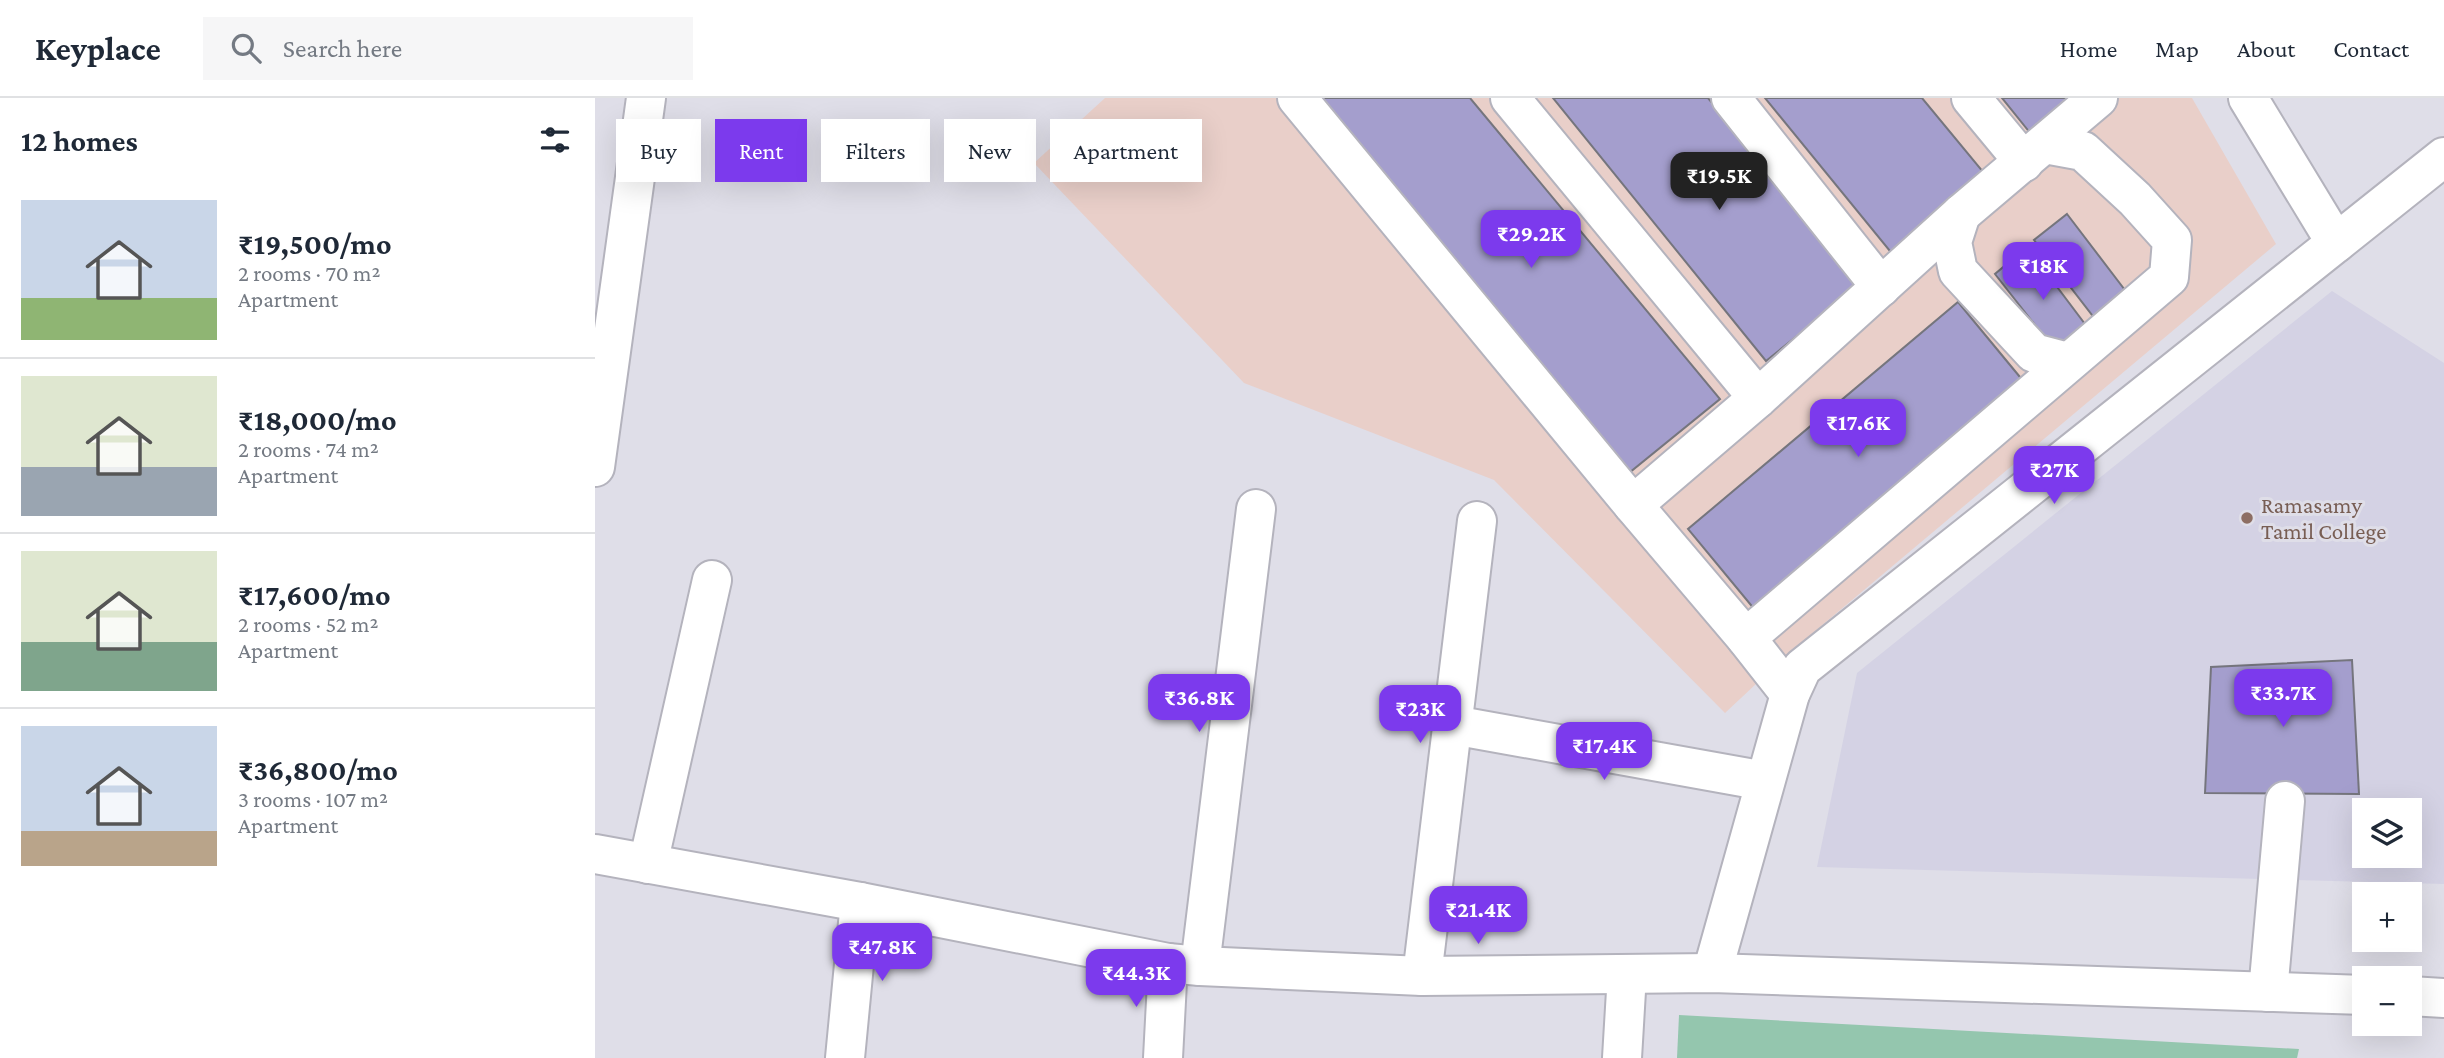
<!DOCTYPE html>
<html lang="en">
<head>
<meta charset="utf-8">
<style>
	:root { --surface:#fff; --page:#f6f6f7; --text:#1f2937; --muted:#747a83; --line:#e0e1e3; --accent:#7c3aed }
	body { margin:0; font-family:"Crimson Pro",serif; background:var(--page); color:var(--text); height:100vh; display:flex; flex-direction:column; font-size:26px; white-space:nowrap }
	* { box-sizing:border-box; margin:0 }
	p { font-size:23px; color:var(--muted) }
	.icon { flex:none; width:38px; height:38px; fill:none; stroke:currentColor; stroke-width:2; stroke-linecap:round; stroke-linejoin:round }
	.map { position:relative; flex:1; overflow:hidden }
	.panel { display:flex; flex-direction:column; background:var(--surface); width:595px }
	.panel>* { flex:none }
	.hud { position:absolute; left:21px; top:21px; width:665px; height:63px; display:flex; gap:14px }
	.fabs { position:absolute; left:1757px; top:700px; display:grid; gap:14px }
	.fabs a { display:grid; place-items:center; width:70px; height:70px; border-radius:0px; background:var(--surface); box-shadow:0 7px 28px #0002; font-size:35px }
	.price { position:absolute; translate:-50% -60px; padding:0 16px; border-radius:14px; background:var(--accent); color:#fff; font-size:23px; line-height:46px; filter:drop-shadow(0 2px 4px #0008) }
	.price::after { content:''; position:absolute; left:50%; top:42px; width:21px; height:16px; margin-left:-10px; background:inherit; clip-path:polygon(0 0,100% 0,50% 100%) }
	.price.active { background:#222; color:#fff }
	ul { padding:0; list-style:none }
	li { display:flex; align-items:center; gap:21px; height:175px; padding:0 21px }
	li+li { border-top:2px solid var(--line) }
	li span { display:grid; place-items:center; flex:none; width:196px; height:140px; border-radius:0px; color:#555 }
	li>.icon { margin-inline-start:auto }
	span .icon { width:84px; height:84px; fill:#fffc; stroke-width:1 }
	li b { font-size:30px }
	h2 { display:flex; justify-content:space-between; align-items:center; height:84px; padding:0 21px; font-size:30px }
	.pill { padding:0 24px; border-radius:0px; background:var(--surface); box-shadow:0 7px 28px #0002; font-size:24px; line-height:63px }
	.pill.active { background:var(--accent); color:#fff }
	header { display:flex; align-items:center; gap:42px; box-sizing:border-box; height:98px; padding:0 35px; background:var(--surface); border-bottom:2px solid var(--line) }
	header strong { font-size:33px }
	nav { display:flex; gap:38px; margin-inline-start:auto; font-size:24px }
	.search { width:490px; height:63px; background:var(--page); display:flex; align-items:center; gap:18px; box-sizing:border-box; padding:0 24px; border-radius:0px; color:var(--muted); font-size:26px }
	main { display:flex; flex:1; min-height:0 }
	.map>svg:first-child { display:block }
	.industrial { fill:#e9cfc9 }
	.built { fill:#d4d2e4; fill-rule:evenodd }
	.green { fill:#94c6ae }
	.building { fill:#a49ecd; stroke:#75757d; stroke-width:2 }
	.lines { fill:none; stroke-linecap:round; stroke-linejoin:round }
	.minor-casing { stroke:#b4b3bd; stroke-width:42 }
	.major-casing { stroke:#b4b3bd; stroke-width:42 }
	.minor { stroke:#fff; stroke-width:38 }
	.major { stroke:#fff; stroke-width:38 }
	.education-dot { fill:#8d6e63; stroke:#dfdee8; stroke-width:2.5 }
	.labels { text-anchor:middle; dominant-baseline:central; stroke-width:6; stroke-linejoin:round; paint-order:stroke }
	.education-label { font-size:23px; fill:#785e54; stroke:#dfdee8; text-anchor:start }
</style>
</head>
<body>
<header>
<strong>Keyplace</strong>
<div class="search"><svg class="icon" aria-label="search" viewBox="0 0 24 24"><circle cx="10" cy="10" r="6"/><path d="M15 15l6 6"/></svg>Search here</div>
<nav><a>Home</a><a>Map</a><a>About</a><a>Contact</a></nav>
</header>
<main>
<section class="panel">
<h2>12 homes<svg class="icon" aria-label="filters" viewBox="0 0 24 24"><path d="M4 7h16M4 17h16"/><circle cx="9" cy="7" r="2"/><circle cx="15" cy="17" r="2"/></svg></h2>
<ul>
<li><span style="background:linear-gradient(#c9d6e8 70%,#8fb573 0)"><svg class="icon" aria-label="home" viewBox="0 0 24 24"><path d="M3 11l9-7 9 7M6 9v11h12V9"/></svg></span><div><b>₹19,500/mo</b><p>2 rooms · 70 m²</p><p>Apartment</p></div></li>
<li><span style="background:linear-gradient(#dfe7d0 65%,#9aa5b1 0)"><svg class="icon" aria-label="home" viewBox="0 0 24 24"><path d="M3 11l9-7 9 7M6 9v11h12V9"/></svg></span><div><b>₹18,000/mo</b><p>2 rooms · 74 m²</p><p>Apartment</p></div></li>
<li><span style="background:linear-gradient(#dfe7d0 65%,#7fa58c 0)"><svg class="icon" aria-label="home" viewBox="0 0 24 24"><path d="M3 11l9-7 9 7M6 9v11h12V9"/></svg></span><div><b>₹17,600/mo</b><p>2 rooms · 52 m²</p><p>Apartment</p></div></li>
<li><span style="background:linear-gradient(#c9d6e8 75%,#b9a48a 0)"><svg class="icon" aria-label="home" viewBox="0 0 24 24"><path d="M3 11l9-7 9 7M6 9v11h12V9"/></svg></span><div><b>₹36,800/mo</b><p>3 rooms · 107 m²</p><p>Apartment</p></div></li>
</ul>
</section>
<div class="map">
<svg width="1849" height="960" viewBox="0 0 1849 960">
	<rect width="100%" height="100%" fill="#dfdee8"/>
	<path class="industrial" d="M510 0H1597L1681 146 1194 555 1130 615 899 382 649 285 439 65Z"/>
	<path class="built" d="M1737 193 1849 265V786L1222 769 1262 575ZM1769 712H1815V758H1769Z"/>
	<path class="green" d="M1084 917 1704 951 1702 960H1082Z"/>
	<g class="building">
		<path d="M722 0H875L1125 301 1029 379Z"/>
		<path d="M958 0H1113L1267 186 1171 263Z"/>
		<path d="M1170 0H1327L1394 81 1299 158Z"/>
		<path d="M1407 0H1491L1440 41Z"/>
		<path d="M1472 116 1536 200 1504 226 1439 142Z"/>
		<path d="M1432 149 1496 234 1465 259 1400 176Z"/>
		<path d="M1363 204 1434 290 1165 518 1093 431Z"/>
		<path d="M1757 562 1764 696 1610 695 1616 569Z"/>
	</g>
	<g class="lines">
		<defs>
			<g id="minor">
				<path d="M702 0 1038 407 1151 540 1195 596"/>
				<path d="M915 0 1163 300"/>
				<path d="M1136 0 1286 189"/>
				<path d="M1376 0 1429 64"/>
				<path d="M1366 116 1357 144 1363 173 1439 255 1473 264"/>
				<path d="M1741 145 1849 59"/>
				<path d="M0 369 51 0"/>
				<path d="M1038 407 1163 300 1366 116 1503 0"/>
				<path d="M1151 540 1574 179 1577 142 1540 101 1488 53 1450 46"/>
				<path d="M858 627 1170 683"/>
				<path d="M53 766 117 482"/>
				<path d="M605 868 661 411"/>
				<path d="M1117 875 1195 596 1207 570 1741 145 1653 0"/>
				<path d="M827 878 882 423"/>
				<path d="M1673 894 1690 703"/>
				<path d="M250 960 265 804"/>
				<path d="M568 960 573 865"/>
				<path d="M1027 960 1032 876"/>
			</g>
			<g id="major">
				<path d="M0 756 265 804 573 865 605 868 827 878 1117 875 1769 897"/>
				<path d="M1815 898 1849 900"/>
			</g>
		</defs>
		<use href="#minor" class="minor-casing"/>
		<use href="#major" class="major-casing"/>
		<use href="#minor" class="minor"/>
		<use href="#major" class="major"/>
	</g>
	<circle class="education-dot" cx="1652" cy="420" r="7"/>
	<g class="labels">
		<g class="education-label">
			<text x="1666" y="407">Ramasamy<tspan x="1666" dy="26">Tamil College</tspan></text>
		</g>
	</g>
</svg>
<div class="fabs">
<a><svg class="icon" aria-label="layers" viewBox="0 0 24 24"><path d="M12 4l9 5-9 5-9-5zM3 14l9 5 9-5"/></svg></a>
<a>+</a>
<a>−</a>
</div>
<b class="price active" style="left:1124px;top:114px">₹19.5K</b>
<b class="price" style="left:936px;top:172px">₹29.2K</b>
<b class="price" style="left:1448px;top:204px">₹18K</b>
<b class="price" style="left:1263px;top:361px">₹17.6K</b>
<b class="price" style="left:1459px;top:408px">₹27K</b>
<b class="price" style="left:1688px;top:631px">₹33.7K</b>
<b class="price" style="left:604px;top:636px">₹36.8K</b>
<b class="price" style="left:825px;top:647px">₹23K</b>
<b class="price" style="left:1009px;top:684px">₹17.4K</b>
<b class="price" style="left:883px;top:848px">₹21.4K</b>
<b class="price" style="left:287px;top:885px">₹47.8K</b>
<b class="price" style="left:541px;top:911px">₹44.3K</b>
<div class="hud">
<a class="pill">Buy</a>
<a class="pill active">Rent</a>
<a class="pill">Filters</a>
<a class="pill">New</a>
<a class="pill">Apartment</a>
</div>
</div>
</main>
</body>
</html>
